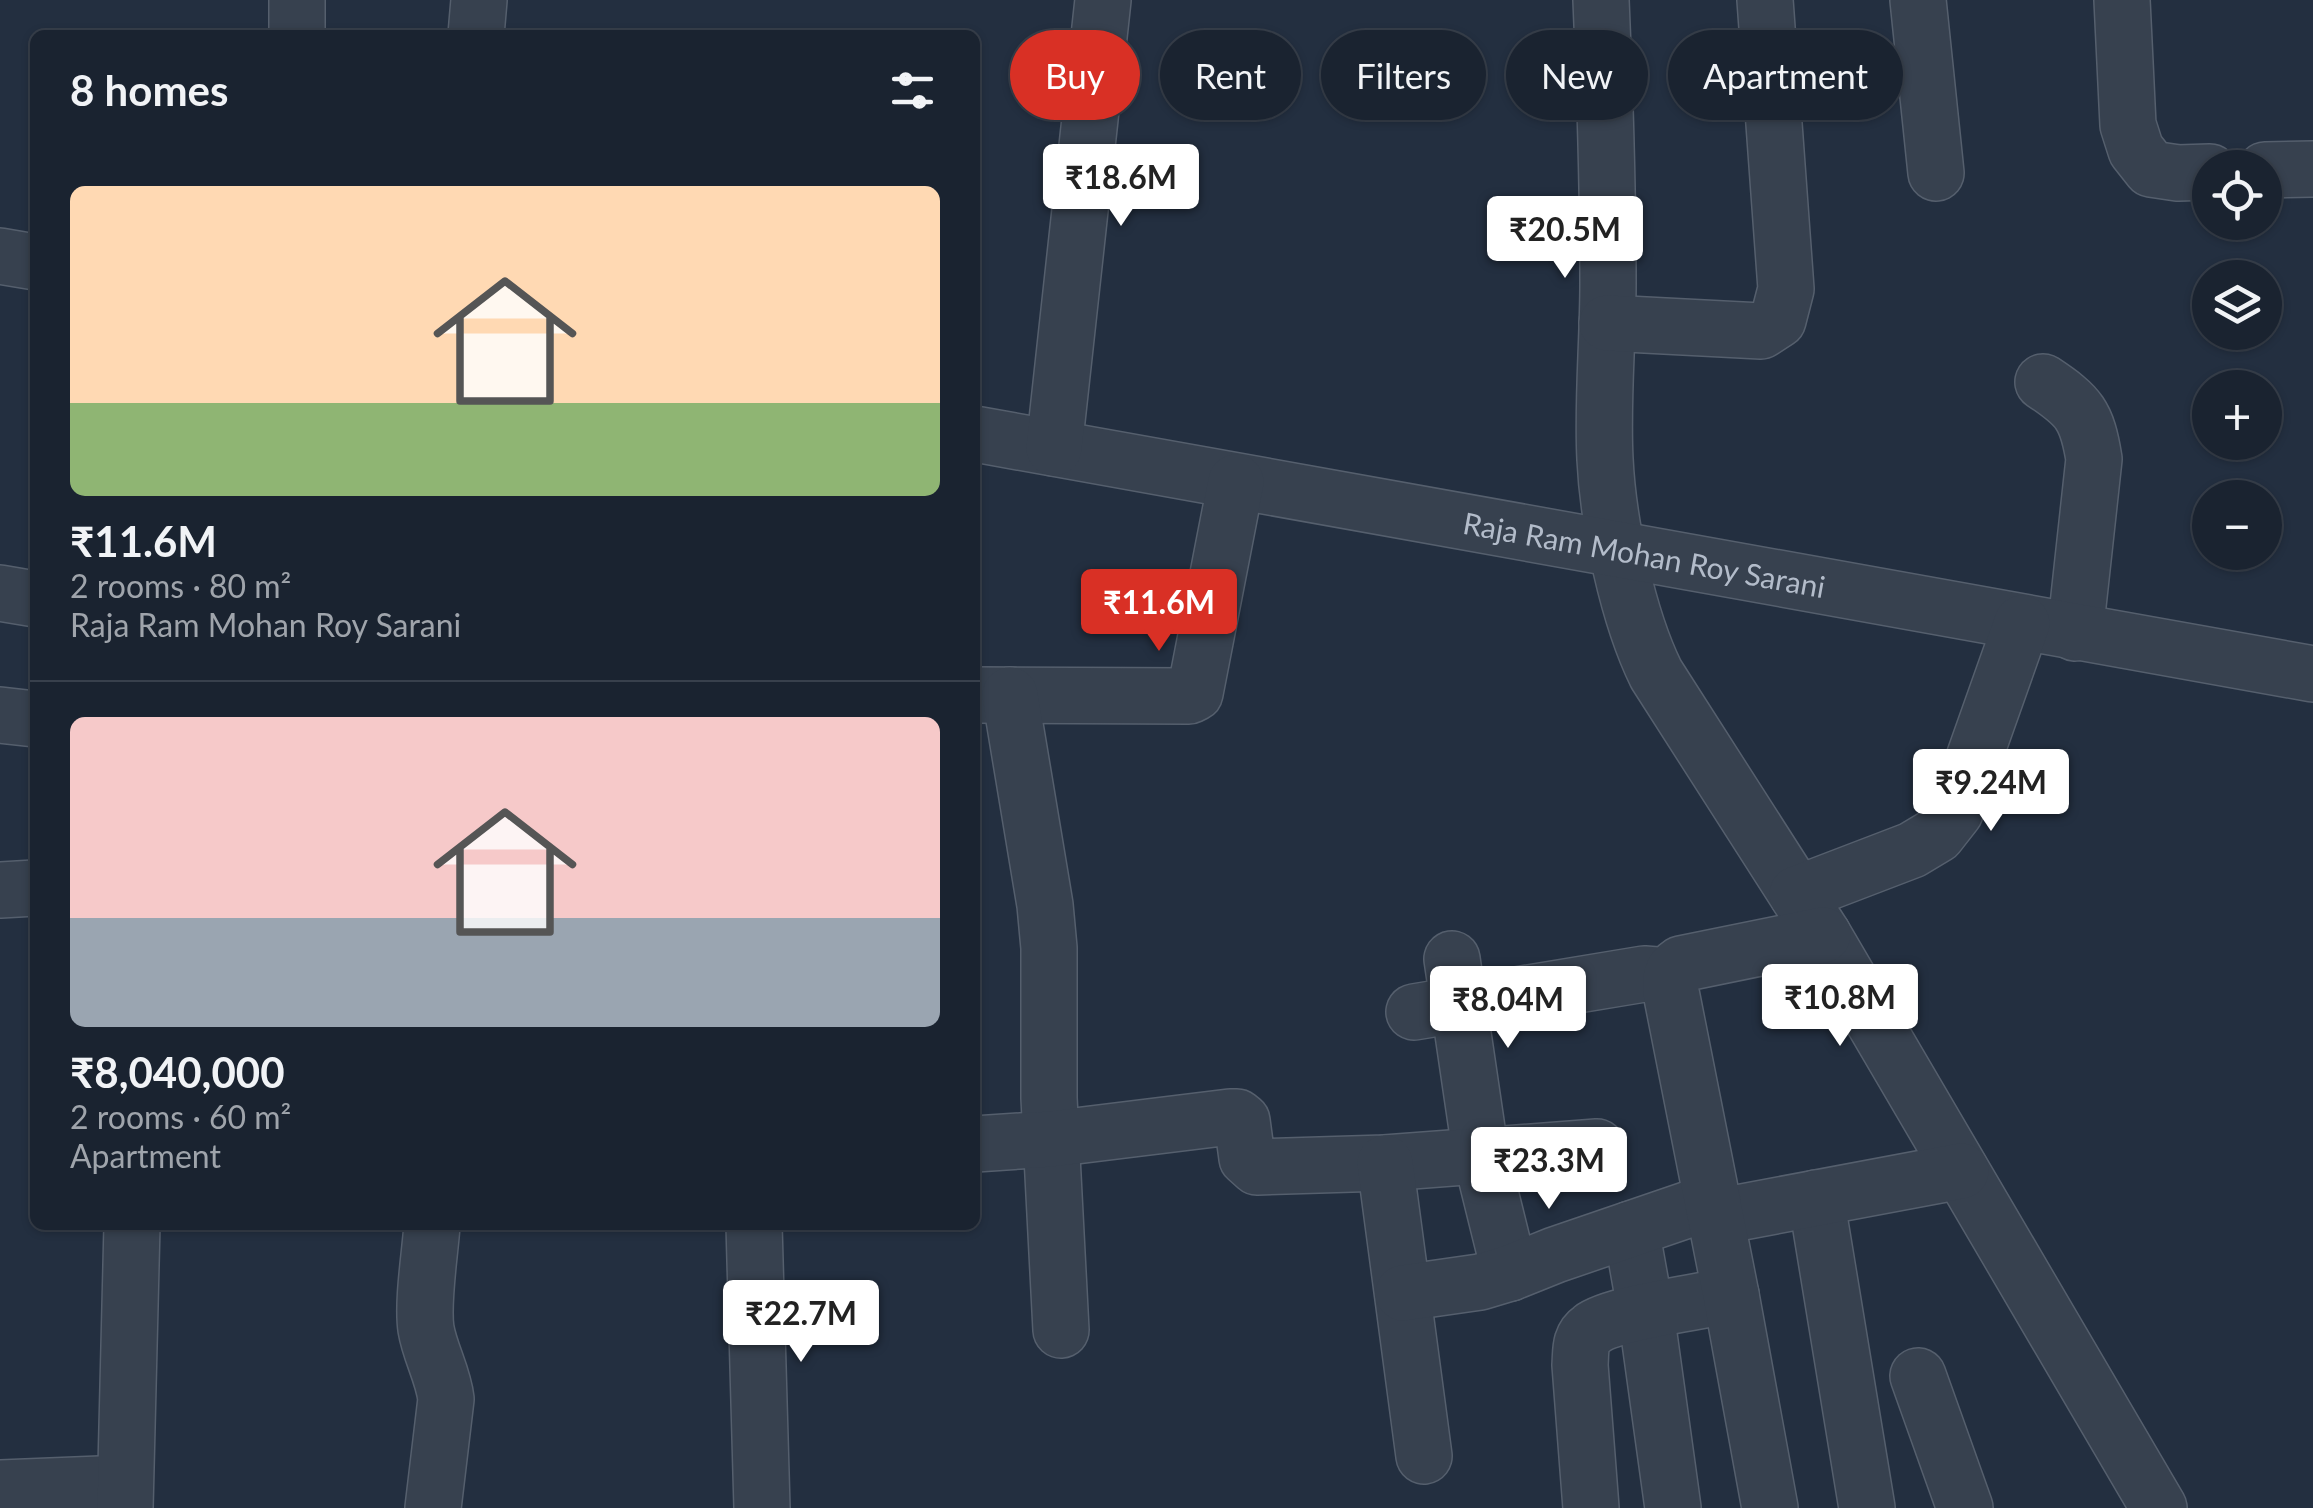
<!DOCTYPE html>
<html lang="en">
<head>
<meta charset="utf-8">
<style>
	:root { --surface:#1a2330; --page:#272f3c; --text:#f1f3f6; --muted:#9fa4ab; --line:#38404c; --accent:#d93025 }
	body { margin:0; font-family:Lato,sans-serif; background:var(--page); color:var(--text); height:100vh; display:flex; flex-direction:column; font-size:38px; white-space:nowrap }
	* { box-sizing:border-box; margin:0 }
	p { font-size:32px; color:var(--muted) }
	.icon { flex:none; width:55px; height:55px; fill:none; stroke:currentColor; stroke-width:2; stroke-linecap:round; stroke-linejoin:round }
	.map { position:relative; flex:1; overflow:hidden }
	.sheet { position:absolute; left:30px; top:30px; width:950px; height:1200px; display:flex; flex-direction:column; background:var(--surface); border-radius:15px; box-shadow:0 2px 8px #0004,0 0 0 2px var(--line) }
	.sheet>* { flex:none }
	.top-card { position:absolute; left:1010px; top:30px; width:950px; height:90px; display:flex; gap:20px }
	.tools { position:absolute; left:2192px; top:150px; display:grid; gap:20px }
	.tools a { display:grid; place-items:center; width:90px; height:90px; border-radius:50%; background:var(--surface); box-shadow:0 2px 8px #0004,0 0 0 2px var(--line); font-size:50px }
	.price { position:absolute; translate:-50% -85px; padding:0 22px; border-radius:10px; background:#fff; color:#222; font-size:32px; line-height:65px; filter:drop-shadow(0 2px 5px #0008) }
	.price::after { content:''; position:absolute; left:50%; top:60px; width:30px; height:22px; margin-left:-15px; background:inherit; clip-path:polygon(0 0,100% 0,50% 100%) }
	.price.current { background:var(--accent); color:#fff }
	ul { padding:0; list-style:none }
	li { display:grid; align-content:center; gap:20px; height:530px; padding:0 40px }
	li+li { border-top:2px solid var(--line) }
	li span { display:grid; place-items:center; height:310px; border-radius:15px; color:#555 }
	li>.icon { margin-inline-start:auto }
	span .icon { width:180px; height:180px; fill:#fffc; stroke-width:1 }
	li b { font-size:42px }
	h2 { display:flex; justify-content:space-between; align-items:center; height:120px; padding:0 40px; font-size:42px }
	.pill { padding:0 35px; border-radius:45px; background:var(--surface); box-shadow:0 2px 8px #0004,0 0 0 2px var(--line); font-size:35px; line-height:90px }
	.pill.current { background:var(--accent); color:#fff }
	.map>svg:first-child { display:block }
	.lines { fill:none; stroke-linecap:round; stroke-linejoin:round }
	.minor-casing { stroke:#555f6d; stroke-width:58 }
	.minor { stroke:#37414f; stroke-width:55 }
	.labels { text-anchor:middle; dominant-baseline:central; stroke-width:10; stroke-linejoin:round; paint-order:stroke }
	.street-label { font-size:30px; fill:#b3bcca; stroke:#1c2634 }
</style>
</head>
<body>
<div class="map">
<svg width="2313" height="1508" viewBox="0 0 2313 1508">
	<rect width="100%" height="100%" fill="#232f40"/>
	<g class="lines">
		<defs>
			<g id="minor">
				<path d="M1601 0C1605 94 1608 189 1608 283 1608 342 1602 401 1605 459 1608 523 1628 617 1656 674L1823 935 2159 1508"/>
				<path d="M1918 0 1936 173"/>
				<path d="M2122 0 2128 125 2136 150 2151 169 2178 173 2210 172"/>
				<path d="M297 35V0"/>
				<path d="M476 35 479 0"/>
				<path d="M2265 170 2313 169"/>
				<path d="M0 256 35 262"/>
				<path d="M1607 323 1761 331 1778 320 1786 289 1765 0"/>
				<path d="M2043 382C2079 406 2087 415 2094 459L2075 633"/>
				<path id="s1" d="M975 434 2313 674"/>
				<path d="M1054 448 1103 0"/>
				<path d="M0 593 35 599"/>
				<path d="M975 695 1189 696 1195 693 1236 482"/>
				<path d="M1010 695 1045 905 1049 948V1098L1061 1330"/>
				<path d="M0 715 35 719"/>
				<path d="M0 890 35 888"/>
				<path d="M1797 894 1912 850 1937 835 1955 812 2022 623"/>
				<path d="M1452 959 1481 1156 1510 1273"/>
				<path d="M1414 1012 1644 974 1670 976"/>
				<path d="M975 1144 1051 1139 1230 1117H1237L1242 1121 1247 1158 1257 1167 1385 1163 1597 1147"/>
				<path d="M1385 1163 1424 1456"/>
				<path d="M1816 1198 1867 1508"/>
				<path d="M1716 1217 1961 1171"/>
				<path d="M432 1225C430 1254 422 1302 426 1329 430 1353 443 1374 446 1399L433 1508"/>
				<path d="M754 1225 762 1508"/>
				<path d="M1631 1229 1646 1313 1673 1508"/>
				<path d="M1403 1293 1480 1282 1510 1273 1555 1255 1713 1201"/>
				<path d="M1918 1376 1965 1508"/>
				<path d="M0 1488 125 1483"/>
				<path d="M125 1508 132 1225"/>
				<path d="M1591 1508 1580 1365C1581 1351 1579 1338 1592 1329 1610 1314 1704 1301 1731 1295"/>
				<path d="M1770 1508 1731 1295 1671 992C1670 979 1670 971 1681 964L1823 935"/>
			</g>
		</defs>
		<use href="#minor" class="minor-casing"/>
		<use href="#minor" class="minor"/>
	</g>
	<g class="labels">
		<g class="street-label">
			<text stroke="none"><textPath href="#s1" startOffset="680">Raja Ram Mohan Roy Sarani</textPath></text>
		</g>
	</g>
</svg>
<div class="tools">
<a><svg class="icon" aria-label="locate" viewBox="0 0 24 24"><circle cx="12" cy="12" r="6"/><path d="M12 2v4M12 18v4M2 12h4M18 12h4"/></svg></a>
<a><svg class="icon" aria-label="layers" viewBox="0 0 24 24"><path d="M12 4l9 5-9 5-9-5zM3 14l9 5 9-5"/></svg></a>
<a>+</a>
<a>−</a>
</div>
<b class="price" style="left:1121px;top:229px">₹18.6M</b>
<b class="price" style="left:1565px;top:281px">₹20.5M</b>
<b class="price current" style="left:1159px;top:654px">₹11.6M</b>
<b class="price" style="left:1991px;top:834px">₹9.24M</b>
<b class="price" style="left:1840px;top:1049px">₹10.8M</b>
<b class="price" style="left:1508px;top:1051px">₹8.04M</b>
<b class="price" style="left:1549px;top:1212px">₹23.3M</b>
<b class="price" style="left:801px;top:1365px">₹22.7M</b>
<div class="top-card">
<a class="pill current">Buy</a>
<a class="pill">Rent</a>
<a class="pill">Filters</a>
<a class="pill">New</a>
<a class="pill">Apartment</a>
</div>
<section class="sheet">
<h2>8 homes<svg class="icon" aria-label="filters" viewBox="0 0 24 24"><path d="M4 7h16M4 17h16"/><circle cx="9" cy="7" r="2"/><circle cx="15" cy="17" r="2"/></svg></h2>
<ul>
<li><span style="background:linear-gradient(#ffd9b3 70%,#8fb573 0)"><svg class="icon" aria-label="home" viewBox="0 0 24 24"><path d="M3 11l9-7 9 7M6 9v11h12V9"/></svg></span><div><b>₹11.6M</b><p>2 rooms · 80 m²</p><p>Raja Ram Mohan Roy Sarani</p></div></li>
<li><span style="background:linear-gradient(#f6c9c9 65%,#9aa5b1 0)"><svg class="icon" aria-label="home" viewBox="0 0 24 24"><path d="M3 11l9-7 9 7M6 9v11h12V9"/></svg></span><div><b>₹8,040,000</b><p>2 rooms · 60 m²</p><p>Apartment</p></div></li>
</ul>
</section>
</div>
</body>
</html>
